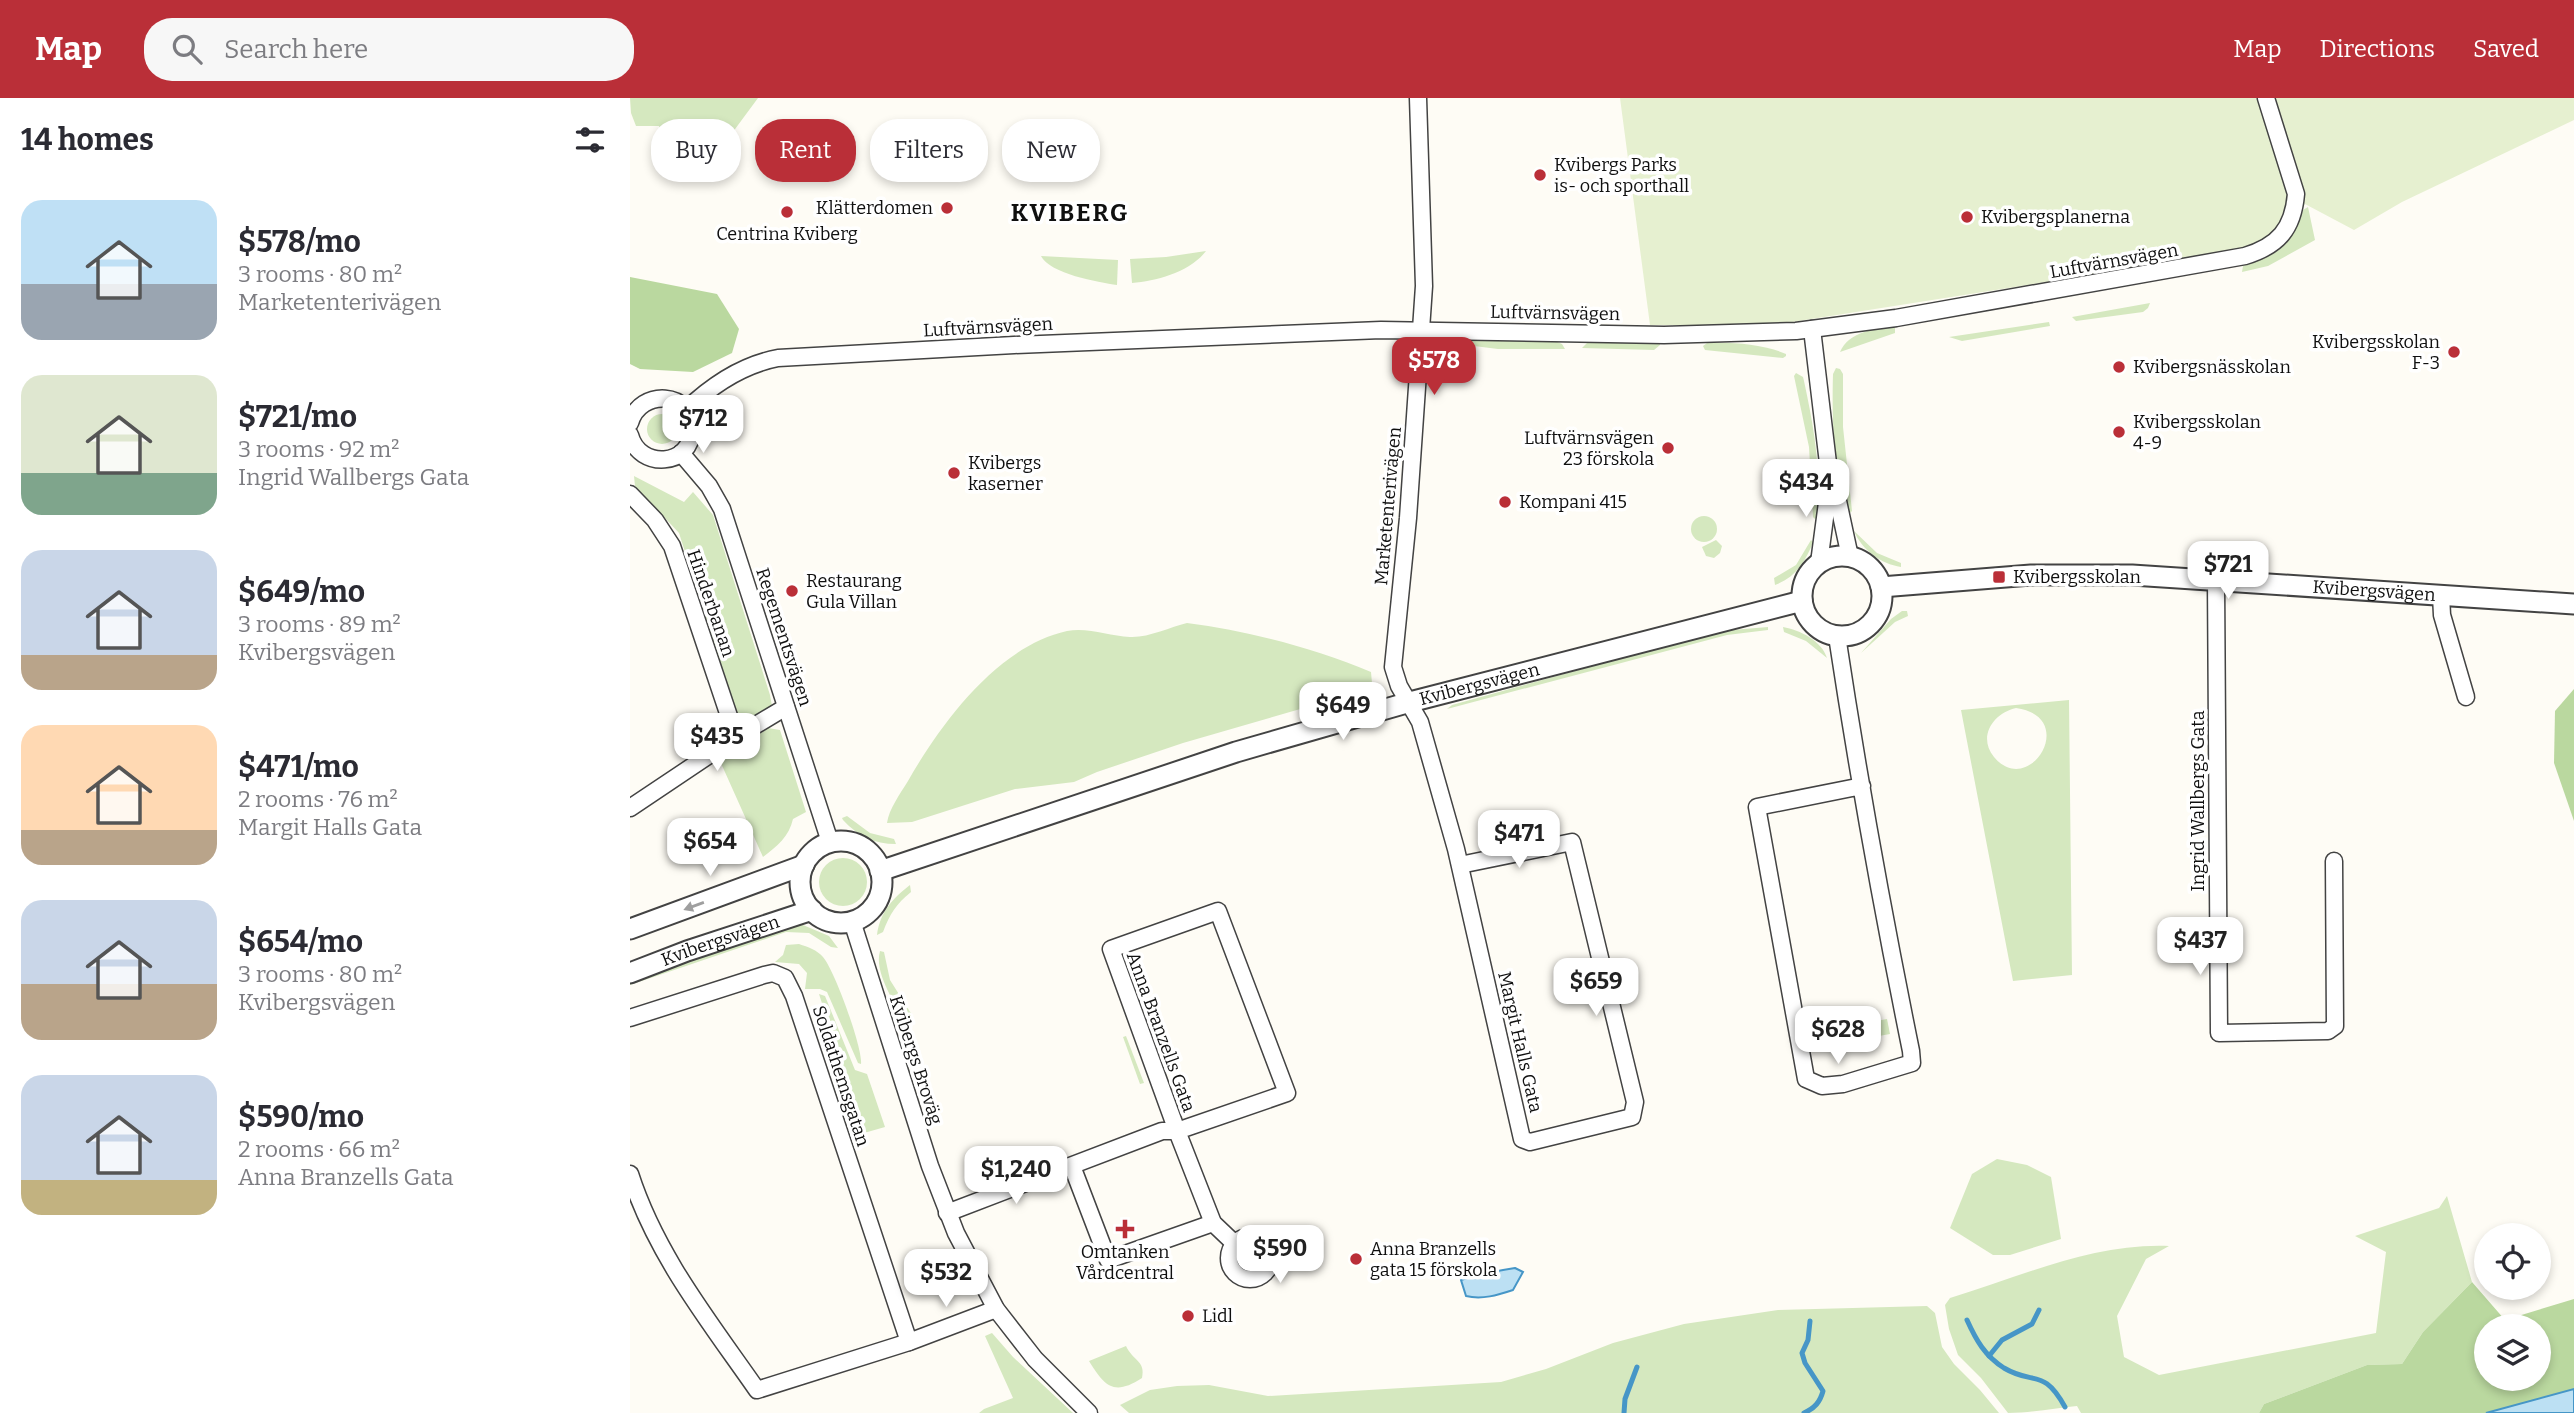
<!DOCTYPE html>
<html lang="en">
<head>
<meta charset="utf-8">
<style>
	:root { --surface:#fff; --page:#f7f7f7; --text:#2b2b33; --muted:#7c7c81; --accent:#ba2f38 }
	body { margin:0; font-family:Bitter,serif; background:var(--page); color:var(--text); height:100vh; display:flex; flex-direction:column; font-size:26px; white-space:nowrap }
	* { box-sizing:border-box; margin:0 }
	p { font-size:23px; color:var(--muted) }
	.icon { flex:none; width:38px; height:38px; fill:none; stroke:currentColor; stroke-width:2; stroke-linecap:round; stroke-linejoin:round }
	.map { position:relative; flex:1; overflow:hidden }
	.drawer { display:flex; flex-direction:column; background:var(--surface); width:630px }
	.drawer>* { flex:none }
	.top-card { position:absolute; left:21px; top:21px; width:665px; height:63px; display:flex; gap:14px }
	.tools { position:absolute; left:1844px; top:1125px; display:grid; gap:14px }
	.tools a { display:grid; place-items:center; width:77px; height:77px; border-radius:50%; background:var(--surface); box-shadow:0 4px 10px #0003; font-size:35px }
	.price { position:absolute; translate:-50% -60px; padding:0 16px; border-radius:14px; background:#fff; color:#222; font-size:23px; line-height:46px; filter:drop-shadow(0 2px 4px #0008) }
	.price::after { content:''; position:absolute; left:50%; top:42px; width:21px; height:16px; margin-left:-10px; background:inherit; clip-path:polygon(0 0,100% 0,50% 100%) }
	.price.on { background:var(--accent); color:#fff }
	ul { padding:0; list-style:none }
	li { display:flex; align-items:center; gap:21px; height:175px; padding:0 21px }
	li span { display:grid; place-items:center; flex:none; width:196px; height:140px; border-radius:21px; color:#555 }
	li>.icon { margin-inline-start:auto }
	span .icon { width:84px; height:84px; fill:#fffc; stroke-width:1 }
	li b { font-size:30px }
	h2 { display:flex; justify-content:space-between; align-items:center; height:84px; padding:0 21px; font-size:30px }
	.tag { padding:0 24px; border-radius:28px; background:var(--surface); box-shadow:0 4px 10px #0003; font-size:24px; line-height:63px }
	.tag.on { background:var(--accent); color:#fff }
	header { display:flex; align-items:center; gap:42px; box-sizing:border-box; height:98px; padding:0 35px; background:var(--accent); color:#fff }
	header strong { font-size:33px }
	nav { display:flex; gap:38px; margin-inline-start:auto; font-size:24px }
	.search { width:490px; height:63px; background:var(--page); display:flex; align-items:center; gap:18px; box-sizing:border-box; padding:0 24px; border-radius:28px; color:var(--muted); font-size:26px }
	main { display:flex; flex:1; min-height:0 }
	.map>svg:first-child { display:block }
	.green { fill:#d5e8bf; fill-rule:evenodd }
	.forest { fill:#bad89f; fill-rule:evenodd }
	.pitch { fill:#e6f0d0 }
	.water { fill:#bce0f3; stroke:#4696c7; stroke-width:2 }
	.lines { fill:none; stroke-linecap:round; stroke-linejoin:round }
	.stream { stroke:#4696c7; stroke-width:5 }
	.minor-casing { stroke:#434343; stroke-width:19 }
	.tertiary-casing { stroke:#434343; stroke-width:23 }
	.minor { stroke:#fff; stroke-width:16 }
	.tertiary { stroke:#fff; stroke-width:19 }
	.oneway { fill:#9f9f9f }
	.poi-dot { fill:#ba2f38; stroke:#fff; stroke-width:2.5 }
	.labels { text-anchor:middle; dominant-baseline:central; stroke-width:7; stroke-linejoin:round; paint-order:stroke }
	.poi-label { font-size:18px; fill:#101010; stroke:#fff; text-anchor:start }
	.street-label { font-size:18px; fill:#101010; stroke:#fff }
	.district-label { font-size:24px; font-weight:bold; letter-spacing:2px; fill:#101010; stroke:#fff }
</style>
</head>
<body>
<header>
<strong>Map</strong>
<div class="search"><svg class="icon" aria-label="search" viewBox="0 0 24 24"><circle cx="10" cy="10" r="6"/><path d="M15 15l6 6"/></svg>Search here</div>
<nav><a>Map</a><a>Directions</a><a>Saved</a></nav>
</header>
<main>
<section class="drawer">
<h2>14 homes<svg class="icon" aria-label="filters" viewBox="0 0 24 24"><path d="M4 7h16M4 17h16"/><circle cx="9" cy="7" r="2"/><circle cx="15" cy="17" r="2"/></svg></h2>
<ul>
<li><span style="background:linear-gradient(#bfe0f5 60%,#9aa5b1 0)"><svg class="icon" aria-label="home" viewBox="0 0 24 24"><path d="M3 11l9-7 9 7M6 9v11h12V9"/></svg></span><div><b>$578/mo</b><p>3 rooms · 80 m²</p><p>Marketenterivägen</p></div></li>
<li><span style="background:linear-gradient(#dfe7d0 70%,#7fa58c 0)"><svg class="icon" aria-label="home" viewBox="0 0 24 24"><path d="M3 11l9-7 9 7M6 9v11h12V9"/></svg></span><div><b>$721/mo</b><p>3 rooms · 92 m²</p><p>Ingrid Wallbergs Gata</p></div></li>
<li><span style="background:linear-gradient(#c9d6e8 75%,#b9a48a 0)"><svg class="icon" aria-label="home" viewBox="0 0 24 24"><path d="M3 11l9-7 9 7M6 9v11h12V9"/></svg></span><div><b>$649/mo</b><p>3 rooms · 89 m²</p><p>Kvibergsvägen</p></div></li>
<li><span style="background:linear-gradient(#ffd9b3 75%,#b9a48a 0)"><svg class="icon" aria-label="home" viewBox="0 0 24 24"><path d="M3 11l9-7 9 7M6 9v11h12V9"/></svg></span><div><b>$471/mo</b><p>2 rooms · 76 m²</p><p>Margit Halls Gata</p></div></li>
<li><span style="background:linear-gradient(#c9d6e8 60%,#b9a48a 0)"><svg class="icon" aria-label="home" viewBox="0 0 24 24"><path d="M3 11l9-7 9 7M6 9v11h12V9"/></svg></span><div><b>$654/mo</b><p>3 rooms · 80 m²</p><p>Kvibergsvägen</p></div></li>
<li><span style="background:linear-gradient(#c9d6e8 75%,#c2b280 0)"><svg class="icon" aria-label="home" viewBox="0 0 24 24"><path d="M3 11l9-7 9 7M6 9v11h12V9"/></svg></span><div><b>$590/mo</b><p>2 rooms · 66 m²</p><p>Anna Branzells Gata</p></div></li>
</ul>
</section>
<div class="map">
<svg width="1944" height="1315" viewBox="0 0 1944 1315">
	<rect width="100%" height="100%" fill="#fefcf5"/>
	<g class="green">
		<path d="M0 0H128L94 46 31 38 29 28H6L1 15Z"/>
		<path d="M1678 109 1685 142 1638 168 1612 174 1613 168C1648 156 1661 150 1673 112Z"/>
		<path d="M576 153C560 174 527 183 502 185L500 161 536 159Z"/>
		<path d="M411 158 488 162 487 187C468 184 420 176 411 158Z"/>
		<path d="M1520 205 1518 210 1513 214 1446 223 1442 219Z"/>
		<path d="M1419 224 1420 228 1332 243 1319 239Z"/>
		<path d="M1265 228V235L1210 254C1218 234 1246 230 1265 228Z"/>
		<path d="M822 242 925 243 932 246 935 251H868L828 246H823Z"/>
		<path d="M980 243 1030 244V247L1024 252 952 250 957 245Z"/>
		<path d="M1077 245C1103 244 1133 246 1156 256V258L1153 260 1075 252 1073 248Z"/>
		<path d="M1206 270 1210 271 1213 276V329L1222 413 1219 416C1202 388 1202 309 1203 276Z"/>
		<path d="M1166 275 1173 279 1174 283C1184 329 1191 372 1188 419L1185 421 1183 419 1179 349 1164 278Z"/>
		<circle cx="32" cy="331" r="15"/>
		<path d="M4 378 54 404 63 394 83 417 140 597 142 608 120 621 108 620 49 435 5 388Z"/>
		<circle cx="1074" cy="431" r="13"/>
		<path d="M1224 433 1247 455 1271 465V469C1251 466 1232 452 1224 433Z"/>
		<path d="M1086 442 1092 448 1090 455 1084 460 1076 458 1072 449Z"/>
		<path d="M1181 442 1183 444C1176 463 1165 480 1145 487L1144 480 1166 467Z"/>
		<path d="M1272 513H1277L1278 518 1265 524 1231 555 1261 521Z"/>
		<path d="M557 525C619 533 683 550 741 574L742 585 729 594 553 645 467 674 444 684 385 691 282 724 257 725C259 711 270 696 278 683 311 625 368 548 437 533 458 529 479 538 500 539 518 540 540 529 557 525Z"/>
		<path d="M1138 529V532L1097 537 817 611 822 607 1090 533Z"/>
		<path d="M1153 529C1170 532 1192 543 1197 560L1176 543 1154 534Z"/>
		<path d="M1439 602 1442 877 1383 883 1331 612ZM1386 610C1450 619 1399 701 1364 659 1347 638 1364 615 1386 610Z"/>
		<path d="M138 630 150 632 176 714 163 721C159 739 147 748 133 759L90 663Z"/>
		<path d="M217 718 240 735 264 741 266 746C244 746 228 738 213 722L212 720Z"/>
		<circle cx="213" cy="784" r="24"/>
		<path d="M280 787 281 794C266 806 260 816 253 834L247 837C250 814 263 800 280 787Z"/>
		<path d="M173 827 199 838 208 850 201 849 179 835 156 834 0 887V882L157 828Z"/>
		<path d="M169 846C178 849 187 852 193 859 205 873 233 951 231 966L228 965 197 894 190 891H175L177 875 169 866 145 864 153 857 156 847Z"/>
		<path d="M250 853 254 854 260 882 282 917 272 920C263 901 244 874 250 853Z"/>
		<path d="M189 896 195 898 225 972 237 976 255 1029 234 1035Z"/>
		<path d="M1257 921 1260 936 1199 947 1196 932Z"/>
		<path d="M496 938 514 985 510 986 493 939Z"/>
		<path d="M1367 1061 1397 1067 1421 1079 1431 1141 1380 1157H1363L1320 1130 1342 1076Z"/>
		<path d="M1817 1098 1842 1184 1793 1234 1772 1266 1737 1267 1634 1306 1629 1315H1451L1447 1308C1424 1310 1401 1315 1378 1315L1351 1280 1328 1257 1319 1231 1315 1207 1320 1200C1392 1178 1463 1145 1539 1148L1516 1161 1487 1218 1494 1259 1529 1277 1746 1235 1756 1154 1725 1138 1809 1110Z"/>
		<path d="M1297 1208 1305 1215 1312 1249 1324 1266 1350 1292 1369 1315H499L490 1307 520 1292 547 1288 579 1287 638 1298 871 1284 916 1271 983 1245 1054 1226 1148 1212Z"/>
		<path d="M362 1235 383 1259 443 1315H349L354 1311 383 1300 355 1238Z"/>
		<path d="M496 1248C503 1263 516 1263 512 1280 483 1299 474 1287 459 1263Z"/>
	</g>
	<g class="forest">
		<path d="M0 179 87 196 109 231 102 255 63 274 10 271 0 266Z"/>
		<path d="M1944 591V723L1924 665 1925 613Z"/>
		<path d="M1842 1184 1875 1222 1944 1201V1291L1856 1315H1629L1634 1306 1737 1267 1772 1266 1793 1234ZM1857 1228H1909V1281H1857Z"/>
	</g>
	<path class="pitch" d="M990 0H1944V22L1772 104 1724 132 1675 106 1656 140 1620 152 1144 227H1020Z"/>
	<g class="water">
		<path d="M885 1170 893 1174 883 1192C868 1197 852 1202 836 1198L831 1182C848 1176 866 1173 885 1170Z"/>
		<path d="M1944 1291V1315H1856Z"/>
	</g>
	<g class="lines">
		<g class="stream">
			<path d="M1337 1222C1346 1242 1355 1258 1374 1270 1404 1288 1413 1269 1435 1309"/>
			<path d="M1359 1258 1372 1242 1402 1226 1409 1212"/>
			<path d="M994 1315 995 1301 1007 1269"/>
			<path d="M1174 1315C1185 1310 1190 1304 1193 1293L1175 1265 1172 1255 1178 1242 1180 1223"/>
		</g>
		<defs>
			<g id="minor">
				<path d="M788 0 794 188 778 420 763 569 769 588 790 624 826 751 892 1041 900 1044 1002 1019 1005 1004 942 744 830 767"/>
				<path d="M1182 231 1200 382 1208 403 1220 459"/>
				<path d="M56 312C82 287 112 267 148 260L384 247 751 232 1034 237 1166 233 1266 220 1615 158C1648 148 1663 131 1666 96L1636 0"/>
				<path d="M0 325C10 290 63 293 62 331 62 369 9 372 0 337"/>
				<path d="M51 355 79 388 92 411 200 744"/>
				<path d="M0 396 25 422 42 448 106 639"/>
				<path d="M1189 465 1200 382"/>
				<path d="M1586 482 1589 935 1698 933 1705 928 1704 763"/>
				<path d="M1811 497 1812 517 1836 599"/>
				<path d="M1207 538C1228 677 1253 815 1281 953L1282 965 1213 986 1192 988 1176 981 1127 709 1232 688"/>
				<path d="M0 710 106 639 156 609"/>
				<path d="M222 823 300 1068 326 1135 366 1211 405 1261 459 1315"/>
				<path d="M0 920 134 877 143 875 155 880 164 898 279 1244"/>
				<path d="M442 1068 478 1162 583 1125"/>
				<path d="M0 1076C26 1157 79 1223 127 1292L279 1244 366 1211"/>
				<path d="M317 1115 532 1033H547L657 995 588 813 481 851 547 1033 583 1125 604 1145"/>
				<circle cx="620" cy="1160" r="21"/>
			</g>
			<g id="tertiary">
				<circle cx="1212" cy="498" r="40"/>
				<path id="s1" d="M1251 489 1401 477H1502L1944 506"/>
				<circle cx="211" cy="784" r="41"/>
				<path id="s2" d="M250 773 606 654 780 604 1172 503"/>
				<path d="M0 831 174 767"/>
				<path id="s3" d="M0 875 57 853 182 812"/>
			</g>
		</defs>
		<use href="#minor" class="minor-casing"/>
		<use href="#tertiary" class="tertiary-casing"/>
		<use href="#minor" class="minor"/>
		<use href="#tertiary" class="tertiary"/>
	</g>
	<defs><path id="oneway-solid" d="M-6-.8H1V-3.2L6.5 0L1 3.2V.8H-6Z" transform="scale(1.75)"/></defs>
	<use class="oneway" href="#oneway-solid" transform="translate(64 808) rotate(160)"/>
	<g class="poi-dot">
		<circle cx="910" cy="77" r="7"/>
		<circle cx="317" cy="110" r="7"/>
		<circle cx="157" cy="114" r="7"/>
		<circle cx="1337" cy="119" r="7"/>
		<circle cx="1824" cy="254" r="7"/>
		<circle cx="1489" cy="269" r="7"/>
		<circle cx="1489" cy="334" r="7"/>
		<circle cx="1038" cy="350" r="7"/>
		<circle cx="324" cy="375" r="7"/>
		<circle cx="875" cy="404" r="7"/>
		<rect x="1362" y="472" width="14" height="14" rx="3.5"/>
		<circle cx="162" cy="493" r="7"/>
		<path d="M491.5 1120.5h7v7h7v7h-7v7h-7v-7h-7v-7h7z"/>
		<circle cx="726" cy="1161" r="7"/>
		<circle cx="558" cy="1218" r="7"/>
	</g>
	<g class="labels">
		<g class="poi-label">
			<text x="924" y="67">Kvibergs Parks<tspan x="924" dy="21">is- och sporthall</tspan></text>
			<text x="303" y="110" text-anchor="end">Klätterdomen</text>
			<text x="1351" y="119">Kvibergsplanerna</text>
			<text x="157" y="136" text-anchor="middle">Centrina Kviberg</text>
			<text x="1810" y="244" text-anchor="end">Kvibergsskolan<tspan x="1810" dy="21">F-3</tspan></text>
			<text x="1503" y="269">Kvibergsnässkolan</text>
			<text x="1503" y="324">Kvibergsskolan<tspan x="1503" dy="21">4-9</tspan></text>
			<text x="1024" y="340" text-anchor="end">Luftvärnsvägen<tspan x="1024" dy="21">23 förskola</tspan></text>
			<text x="338" y="365">Kvibergs<tspan x="338" dy="21">kaserner</tspan></text>
			<text x="889" y="404">Kompani 415</text>
			<text x="1383" y="479">Kvibergsskolan</text>
			<text x="176" y="483">Restaurang<tspan x="176" dy="21">Gula Villan</tspan></text>
			<text x="740" y="1151">Anna Branzells<tspan x="740" dy="21">gata 15 förskola</tspan></text>
			<text x="495" y="1154" text-anchor="middle">Omtanken<tspan x="495" dy="21">Vårdcentral</tspan></text>
			<text x="572" y="1218">Lidl</text>
		</g>
		<g class="street-label">
			<text transform="translate(1484 163) rotate(-10)">Luftvärnsvägen</text>
			<text transform="translate(925 215) rotate(1)">Luftvärnsvägen</text>
			<text transform="translate(358 229) rotate(-3)">Luftvärnsvägen</text>
			<text transform="translate(758 408) rotate(-85)">Marketenterivägen</text>
			<text stroke="none"><textPath href="#s1" startOffset="494">Kvibergsvägen</textPath></text>
			<text transform="translate(81 505) rotate(71)">Hinderbanan</text>
			<text transform="translate(154 539) rotate(72)">Regementsvägen</text>
			<text stroke="none"><textPath href="#s2" startOffset="628">Kvibergsvägen</textPath></text>
			<text transform="translate(1568 703) rotate(-90)">Ingrid Wallbergs Gata</text>
			<text stroke="none"><textPath href="#s3" startOffset="96">Kvibergsvägen</textPath></text>
			<text transform="translate(531 934) rotate(70)">Anna Branzells Gata</text>
			<text transform="translate(890 944) rotate(77)">Margit Halls Gata</text>
			<text transform="translate(286 962) rotate(72)">Kvibergs Broväg</text>
			<text transform="translate(211 978) rotate(72)">Soldathemsgatan</text>
		</g>
		<g class="district-label">
			<text x="440" y="115">KVIBERG</text>
		</g>
	</g>
</svg>
<div class="tools">
<a><svg class="icon" aria-label="locate" viewBox="0 0 24 24"><circle cx="12" cy="12" r="6"/><path d="M12 2v4M12 18v4M2 12h4M18 12h4"/></svg></a>
<a><svg class="icon" aria-label="layers" viewBox="0 0 24 24"><path d="M12 4l9 5-9 5-9-5zM3 14l9 5 9-5"/></svg></a>
</div>
<b class="price on" style="left:804px;top:299px">$578</b>
<b class="price" style="left:73px;top:357px">$712</b>
<b class="price" style="left:1176px;top:421px">$434</b>
<b class="price" style="left:1598px;top:503px">$721</b>
<b class="price" style="left:713px;top:644px">$649</b>
<b class="price" style="left:87px;top:675px">$435</b>
<b class="price" style="left:889px;top:772px">$471</b>
<b class="price" style="left:80px;top:780px">$654</b>
<b class="price" style="left:1570px;top:879px">$437</b>
<b class="price" style="left:966px;top:920px">$659</b>
<b class="price" style="left:1208px;top:968px">$628</b>
<b class="price" style="left:386px;top:1108px">$1,240</b>
<b class="price" style="left:650px;top:1187px">$590</b>
<b class="price" style="left:316px;top:1211px">$532</b>
<div class="top-card">
<a class="tag">Buy</a>
<a class="tag on">Rent</a>
<a class="tag">Filters</a>
<a class="tag">New</a>
</div>
</div>
</main>
</body>
</html>
